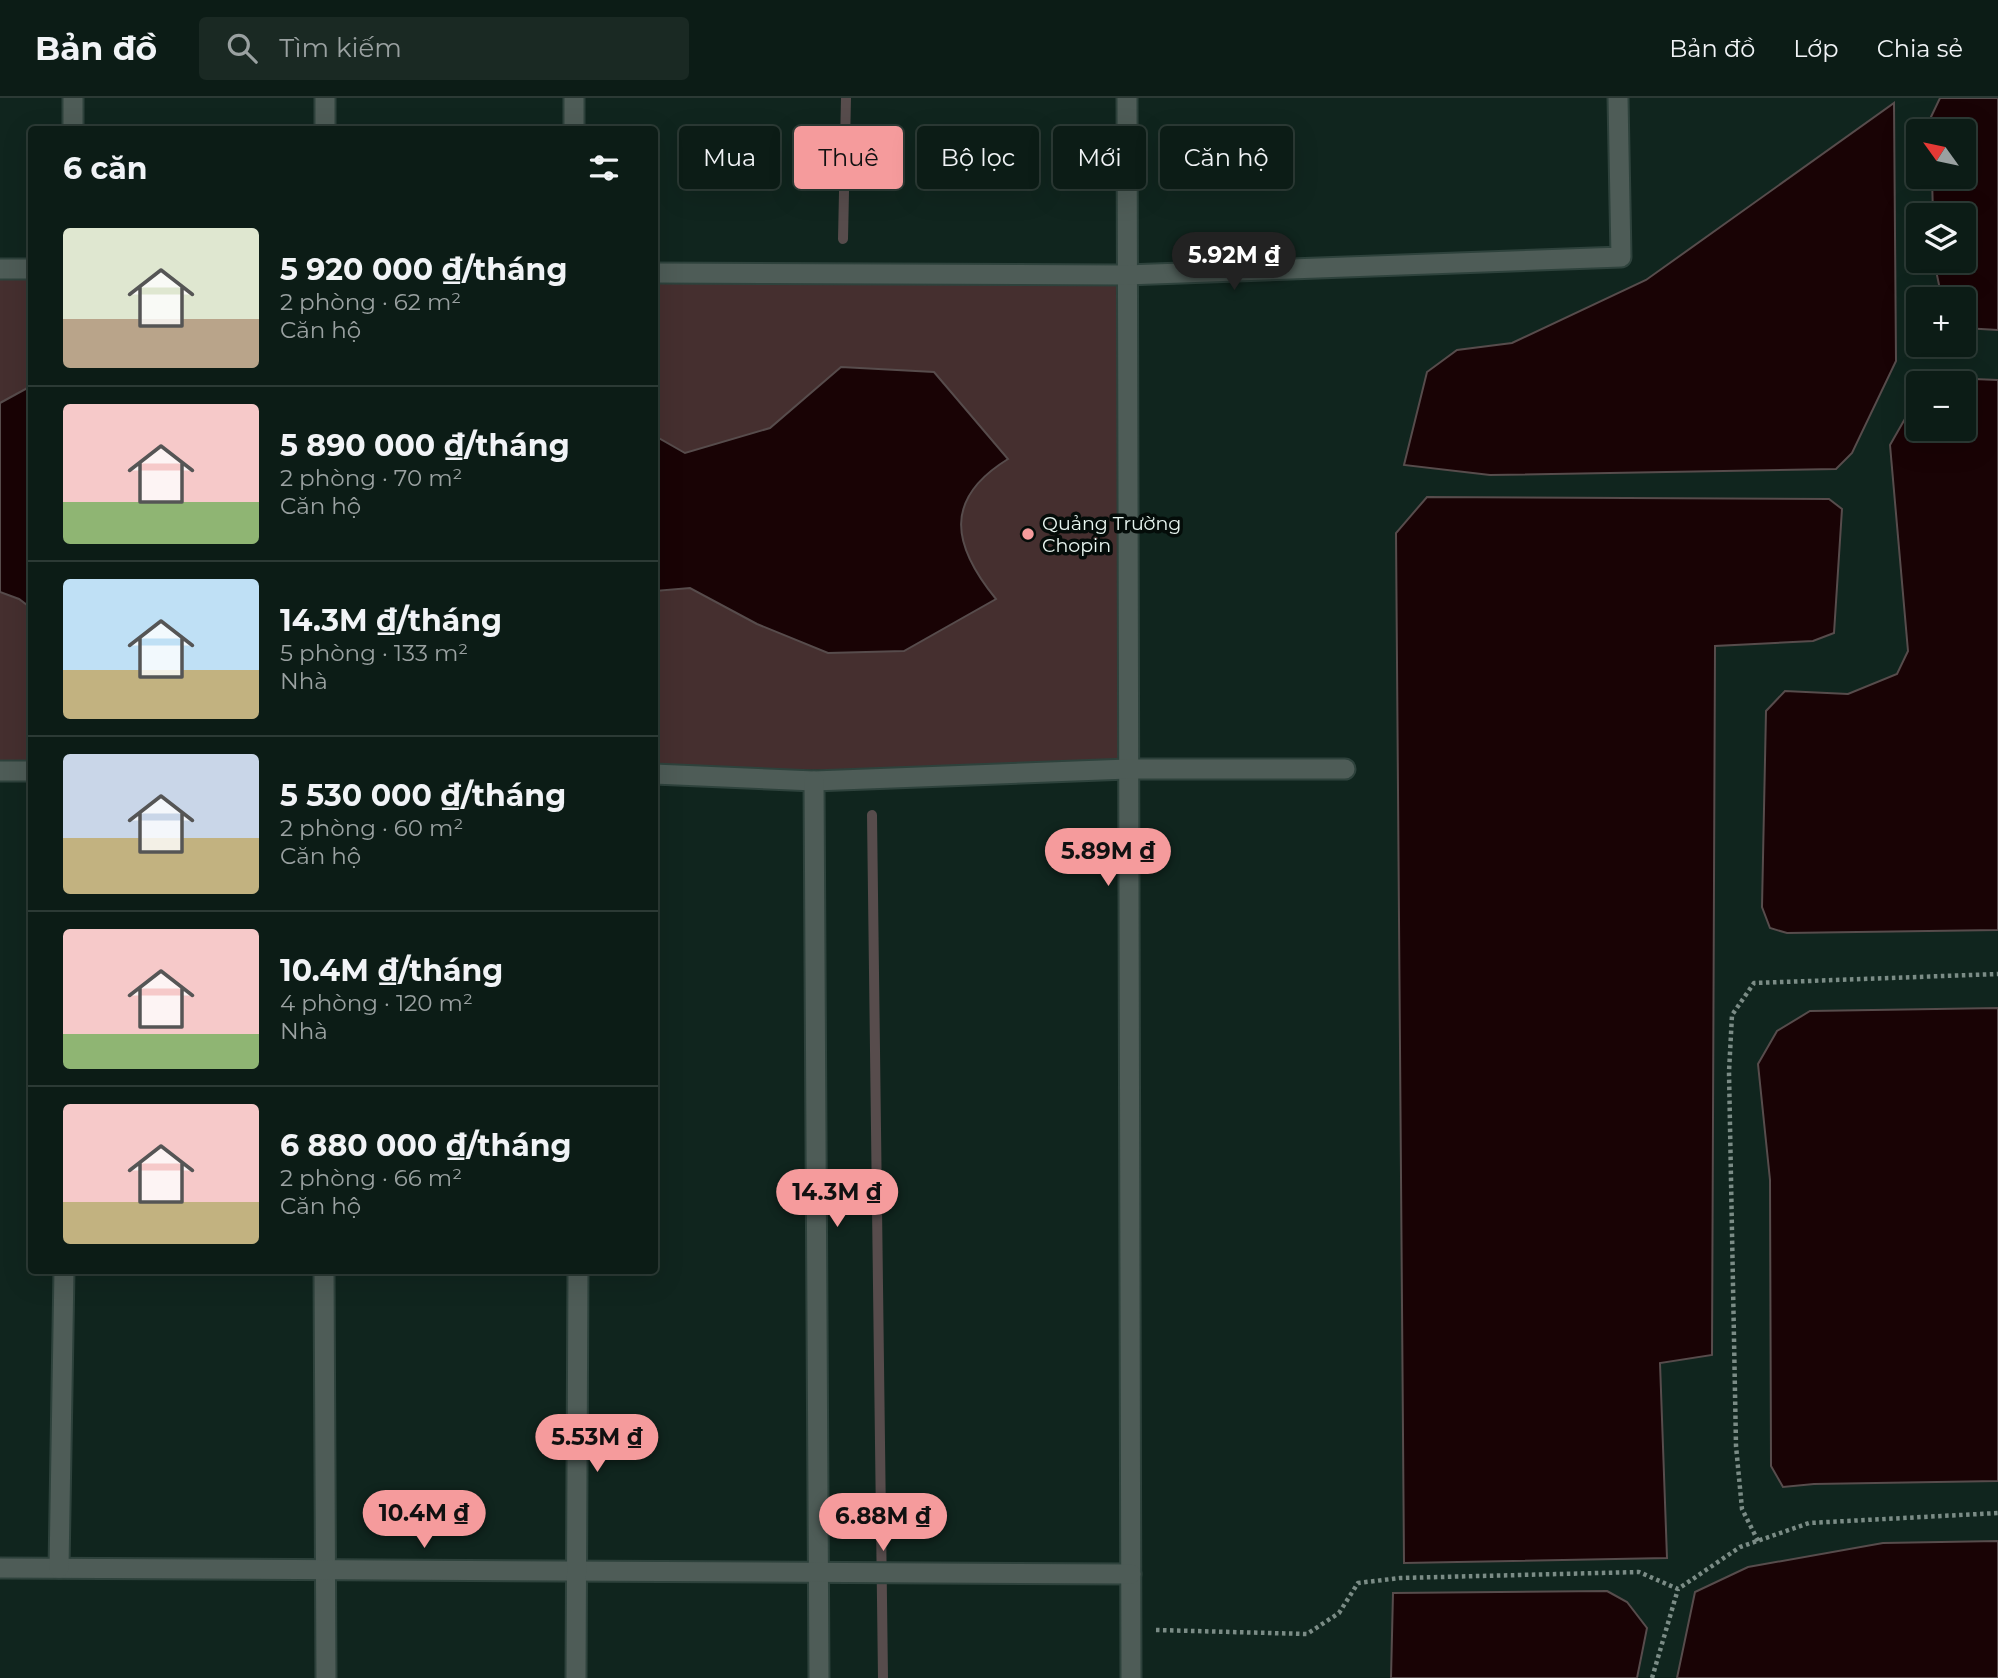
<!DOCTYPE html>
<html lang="vi">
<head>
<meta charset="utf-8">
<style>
	:root { --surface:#0c1c16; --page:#1a2923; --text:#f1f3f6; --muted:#9aa1a1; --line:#2c3a35; --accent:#f59b9c }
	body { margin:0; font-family:Montserrat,sans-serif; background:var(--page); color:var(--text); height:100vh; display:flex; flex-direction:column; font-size:26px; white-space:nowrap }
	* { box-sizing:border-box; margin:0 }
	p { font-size:23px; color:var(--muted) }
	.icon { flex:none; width:38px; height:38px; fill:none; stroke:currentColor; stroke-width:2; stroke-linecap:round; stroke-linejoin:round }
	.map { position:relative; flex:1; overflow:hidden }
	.panel { position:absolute; left:28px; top:28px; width:630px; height:1148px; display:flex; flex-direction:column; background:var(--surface); border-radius:7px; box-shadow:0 7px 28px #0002,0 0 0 2px var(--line) }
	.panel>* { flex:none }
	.banner { position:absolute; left:679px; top:28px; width:665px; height:63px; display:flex; gap:14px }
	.needle { width:46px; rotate:303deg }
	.fabs { position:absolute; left:1906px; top:21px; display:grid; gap:14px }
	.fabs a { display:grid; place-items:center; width:70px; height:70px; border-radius:7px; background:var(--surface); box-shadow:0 7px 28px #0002,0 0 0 2px var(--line); font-size:35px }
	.price { position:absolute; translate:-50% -60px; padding:0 16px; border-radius:24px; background:var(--accent); color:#111; font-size:23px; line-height:46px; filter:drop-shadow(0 2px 4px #0008) }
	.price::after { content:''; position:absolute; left:50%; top:42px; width:21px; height:16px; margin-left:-10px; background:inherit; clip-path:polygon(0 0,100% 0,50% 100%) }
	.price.selected { background:#222; color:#fff }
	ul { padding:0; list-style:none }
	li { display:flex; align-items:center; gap:21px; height:175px; padding:0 35px }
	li+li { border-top:2px solid var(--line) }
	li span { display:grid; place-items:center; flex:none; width:196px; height:140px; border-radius:7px; color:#555 }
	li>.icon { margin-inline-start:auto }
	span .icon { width:84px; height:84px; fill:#fffc; stroke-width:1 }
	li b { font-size:30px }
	h2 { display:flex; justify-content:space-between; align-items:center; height:84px; padding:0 35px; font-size:30px }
	.pill { padding:0 24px; border-radius:7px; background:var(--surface); box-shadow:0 7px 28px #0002,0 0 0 2px var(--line); font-size:24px; line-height:63px }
	.pill.selected { background:var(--accent); color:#111 }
	header { display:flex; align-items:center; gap:42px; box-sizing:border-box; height:98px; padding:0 35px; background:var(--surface); border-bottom:2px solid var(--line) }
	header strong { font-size:33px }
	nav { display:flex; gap:38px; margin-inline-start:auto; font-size:24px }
	.search { width:490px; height:63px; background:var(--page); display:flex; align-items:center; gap:18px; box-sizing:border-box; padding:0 24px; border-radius:7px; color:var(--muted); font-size:26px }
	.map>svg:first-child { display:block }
	.green { fill:#452f2f }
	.water { fill:#190305; stroke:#574c4c; stroke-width:2 }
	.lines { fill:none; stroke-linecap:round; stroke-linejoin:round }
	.stream { stroke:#574c4c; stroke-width:10 }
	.minor-casing { stroke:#2e423c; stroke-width:23 }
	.path { stroke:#7b8c86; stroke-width:4.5; stroke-dasharray:3.5 3.5; stroke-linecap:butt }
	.minor { stroke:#4e5c57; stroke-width:19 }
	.poi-dot { fill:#f59b9c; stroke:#040c09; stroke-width:2.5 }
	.labels { text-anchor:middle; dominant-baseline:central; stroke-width:7; stroke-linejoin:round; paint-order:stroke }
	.poi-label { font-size:19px; fill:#e9f6f1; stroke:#040c09; text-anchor:start }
</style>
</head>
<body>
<header>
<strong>Bản đồ</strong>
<div class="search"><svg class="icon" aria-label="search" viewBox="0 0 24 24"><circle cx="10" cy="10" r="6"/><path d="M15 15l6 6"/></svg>Tìm kiếm</div>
<nav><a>Bản đồ</a><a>Lớp</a><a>Chia sẻ</a></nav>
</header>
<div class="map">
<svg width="1998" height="1580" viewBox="0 0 1998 1580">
	<rect width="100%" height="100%" fill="#10251e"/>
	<g class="green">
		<rect x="0" y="171" width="31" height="502"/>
		<path d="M655 175 1126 177 1128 671 655 672Z"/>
	</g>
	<g class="water">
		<path d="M1940 0H1998V232L1964 230V201H1942L1934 163H1964V117H1933L1932 79H1964V33H1931L1930 21Z"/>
		<path d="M1894 5 1896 263 1852 355 1836 371 1490 377 1404 367 1427 274 1457 252 1512 245 1646 182Z"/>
		<path d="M841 269 934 274 1008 361C943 401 952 447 996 501L904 553 828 555 757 526 690 490 655 493V338L685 355 770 330Z"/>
		<path d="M1950 280 1998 282V832L1787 835 1770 830 1762 809 1766 613 1785 593 1848 596 1897 576 1908 553 1890 347 1918 298V331H1964V285H1940Z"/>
		<path d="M31 288V510L19 501 0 494V305Z"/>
		<path d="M1427 399 1829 401 1842 411 1834 535 1813 543 1715 548 1712 1257 1660 1265 1667 1460 1404 1465 1396 435Z"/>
		<path d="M1998 910V1383L1814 1386 1783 1389 1771 1368 1770 1082 1758 966 1777 933 1810 913Z"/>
		<path d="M1998 1443V1580H1677L1695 1494 1748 1469 1883 1445Z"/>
		<path d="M1607 1493 1627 1504 1647 1530 1637 1580H1391L1393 1495Z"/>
	</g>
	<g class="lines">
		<g class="stream">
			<path d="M843 141 846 0"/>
			<path d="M872 717 883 1580"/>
		</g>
		<defs>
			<g id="minor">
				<path d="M73 0V32"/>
				<path d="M1127 0 1131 1580"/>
				<path d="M325 32V0"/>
				<path d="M574 32V0"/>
				<path d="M0 171H32"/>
				<path d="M654 175 1126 177 1621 159 1618 0"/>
				<path d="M0 673H32"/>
				<path d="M654 676 814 683 1128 671H1345"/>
				<path d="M814 683 819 1580"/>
				<path d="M324 1172 326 1580"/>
				<path d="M0 1470 1131 1476"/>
				<path d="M59 1470 64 1172"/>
				<path d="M576 1580 578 1172"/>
			</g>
		</defs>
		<use href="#minor" class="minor-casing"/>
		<g class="path">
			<path d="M1758 1443 1742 1411 1736 1348 1729 974 1732 917 1754 885 1998 876"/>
			<path d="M1156 1532 1307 1536 1339 1515 1358 1485 1400 1480 1639 1474 1678 1491 1740 1449 1809 1425 1998 1415"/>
			<path d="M1652 1580 1678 1491"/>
		</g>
		<use href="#minor" class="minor"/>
	</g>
	<circle class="poi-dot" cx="1028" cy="436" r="7"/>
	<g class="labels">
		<g class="poi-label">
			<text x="1042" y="425">Quảng Trường<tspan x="1042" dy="22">Chopin</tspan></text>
		</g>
	</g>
</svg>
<div class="fabs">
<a><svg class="needle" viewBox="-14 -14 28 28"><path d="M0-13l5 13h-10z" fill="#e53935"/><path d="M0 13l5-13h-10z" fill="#9aa1a1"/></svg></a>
<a><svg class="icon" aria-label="layers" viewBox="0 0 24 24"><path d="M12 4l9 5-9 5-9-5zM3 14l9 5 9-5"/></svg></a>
<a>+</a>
<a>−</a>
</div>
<b class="price selected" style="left:1234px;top:194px">5.92M ₫</b>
<b class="price" style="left:1108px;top:790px">5.89M ₫</b>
<b class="price" style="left:837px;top:1131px">14.3M ₫</b>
<b class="price" style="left:597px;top:1376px">5.53M ₫</b>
<b class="price" style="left:424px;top:1452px">10.4M ₫</b>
<b class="price" style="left:883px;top:1455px">6.88M ₫</b>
<div class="banner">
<a class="pill">Mua</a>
<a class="pill selected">Thuê</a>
<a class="pill">Bộ lọc</a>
<a class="pill">Mới</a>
<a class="pill">Căn hộ</a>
</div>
<section class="panel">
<h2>6 căn<svg class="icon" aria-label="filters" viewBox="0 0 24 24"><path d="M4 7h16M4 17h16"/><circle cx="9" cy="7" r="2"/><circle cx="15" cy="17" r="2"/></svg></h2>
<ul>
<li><span style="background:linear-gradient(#dfe7d0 65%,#b9a48a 0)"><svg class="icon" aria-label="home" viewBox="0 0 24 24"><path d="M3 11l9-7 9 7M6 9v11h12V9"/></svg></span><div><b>5 920 000 ₫/tháng</b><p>2 phòng · 62 m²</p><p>Căn hộ</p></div></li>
<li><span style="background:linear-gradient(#f6c9c9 70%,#8fb573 0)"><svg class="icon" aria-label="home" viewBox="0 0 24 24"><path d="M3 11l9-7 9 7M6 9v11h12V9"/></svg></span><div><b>5 890 000 ₫/tháng</b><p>2 phòng · 70 m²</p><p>Căn hộ</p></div></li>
<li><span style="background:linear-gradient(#bfe0f5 65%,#c2b280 0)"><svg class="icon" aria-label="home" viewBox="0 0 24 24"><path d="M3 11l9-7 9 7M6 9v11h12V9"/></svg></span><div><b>14.3M ₫/tháng</b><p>5 phòng · 133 m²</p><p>Nhà</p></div></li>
<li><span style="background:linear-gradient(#c9d6e8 60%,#c2b280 0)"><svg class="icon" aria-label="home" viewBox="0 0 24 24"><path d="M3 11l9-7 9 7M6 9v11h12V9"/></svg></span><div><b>5 530 000 ₫/tháng</b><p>2 phòng · 60 m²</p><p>Căn hộ</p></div></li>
<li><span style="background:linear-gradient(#f6c9c9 75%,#8fb573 0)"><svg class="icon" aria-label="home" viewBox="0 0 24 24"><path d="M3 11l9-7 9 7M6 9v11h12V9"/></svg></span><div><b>10.4M ₫/tháng</b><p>4 phòng · 120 m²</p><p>Nhà</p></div></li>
<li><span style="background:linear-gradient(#f6c9c9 70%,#c2b280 0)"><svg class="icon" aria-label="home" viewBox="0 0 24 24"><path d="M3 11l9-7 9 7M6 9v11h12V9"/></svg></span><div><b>6 880 000 ₫/tháng</b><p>2 phòng · 66 m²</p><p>Căn hộ</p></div></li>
</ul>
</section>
</div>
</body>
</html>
